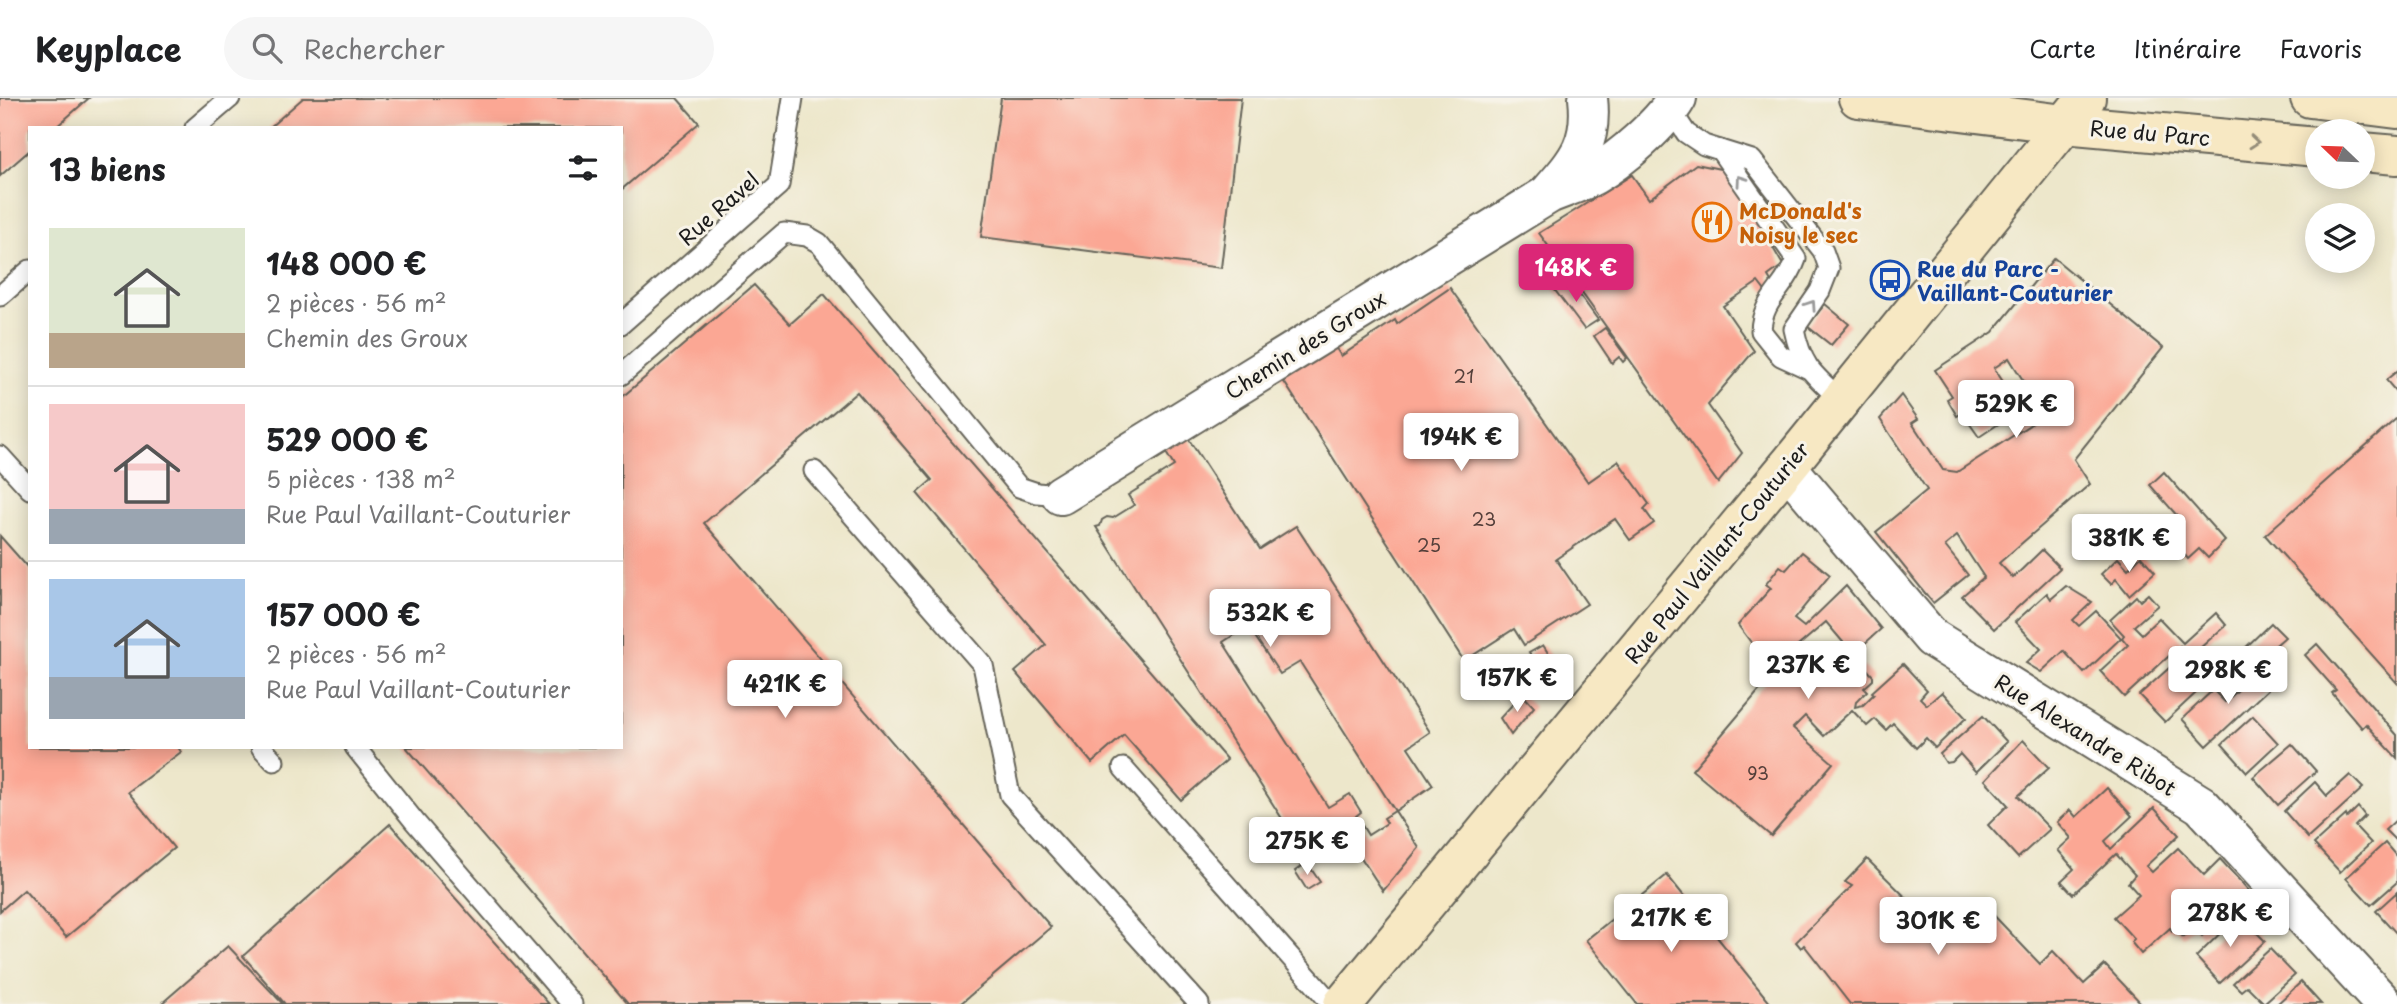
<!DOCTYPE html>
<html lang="fr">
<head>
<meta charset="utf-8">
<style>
	:root { --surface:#fff; --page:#f6f6f6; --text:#202124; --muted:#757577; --line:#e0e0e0; --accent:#db2777 }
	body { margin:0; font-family:"Playpen Sans",sans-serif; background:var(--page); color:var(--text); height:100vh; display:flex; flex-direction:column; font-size:26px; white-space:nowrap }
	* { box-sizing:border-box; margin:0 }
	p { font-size:23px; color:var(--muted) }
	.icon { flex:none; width:38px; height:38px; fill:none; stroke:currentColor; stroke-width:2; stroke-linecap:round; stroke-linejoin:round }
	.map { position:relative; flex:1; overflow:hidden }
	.details { position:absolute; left:28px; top:28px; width:595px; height:623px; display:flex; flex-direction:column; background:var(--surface); border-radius:0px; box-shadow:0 4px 18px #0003 }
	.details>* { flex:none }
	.needle { width:46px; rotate:293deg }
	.buttons { position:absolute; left:2305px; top:21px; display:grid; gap:14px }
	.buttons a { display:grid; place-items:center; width:70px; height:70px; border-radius:50%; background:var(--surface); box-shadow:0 4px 18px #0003; font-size:35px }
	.price { position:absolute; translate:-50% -60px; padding:0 16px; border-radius:7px; background:#fff; color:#222; font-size:23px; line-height:46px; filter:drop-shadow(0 2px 4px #0008) }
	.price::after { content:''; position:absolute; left:50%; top:42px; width:21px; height:16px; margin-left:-10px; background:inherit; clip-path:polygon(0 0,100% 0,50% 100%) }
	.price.active { background:var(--accent); color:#fff }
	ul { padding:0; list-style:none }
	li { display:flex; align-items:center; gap:21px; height:175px; padding:0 21px }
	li+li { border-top:2px solid var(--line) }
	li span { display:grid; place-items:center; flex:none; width:196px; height:140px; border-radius:0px; color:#555 }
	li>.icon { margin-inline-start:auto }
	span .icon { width:84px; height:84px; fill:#fffc; stroke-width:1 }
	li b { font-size:30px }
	h2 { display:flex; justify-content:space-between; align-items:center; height:84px; padding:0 21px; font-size:30px }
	header { display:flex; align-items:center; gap:42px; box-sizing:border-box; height:98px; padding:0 35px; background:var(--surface); border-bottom:2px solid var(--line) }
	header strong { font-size:33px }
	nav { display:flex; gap:38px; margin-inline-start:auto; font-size:24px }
	.search { width:490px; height:63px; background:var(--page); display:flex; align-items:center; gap:18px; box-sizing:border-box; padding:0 24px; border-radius:38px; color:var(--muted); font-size:26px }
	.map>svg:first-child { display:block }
	.building { fill:#fba794 }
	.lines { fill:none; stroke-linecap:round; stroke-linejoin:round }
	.lane-casing { stroke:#656359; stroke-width:23 }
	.street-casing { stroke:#656359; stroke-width:42 }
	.secondary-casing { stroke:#656359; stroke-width:42 }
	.lane { stroke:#fff; stroke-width:19 }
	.street { stroke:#fff; stroke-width:38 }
	.secondary { stroke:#f7e8c3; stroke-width:38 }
	.oneway { stroke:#948c78 }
	.oneway2 { stroke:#999 }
	.labels { text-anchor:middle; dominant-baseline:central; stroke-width:6; stroke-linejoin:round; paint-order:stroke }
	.number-label { font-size:18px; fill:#543f3a }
	.street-label { font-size:21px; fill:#1c1c1c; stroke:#f7f3e8 }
	.food-label { font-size:21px; font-weight:bold; fill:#c56008; stroke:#f7f3e8; text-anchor:start }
	.transit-label { font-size:21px; font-weight:bold; fill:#164399; stroke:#f7f3e8; text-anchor:start }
</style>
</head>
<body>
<header>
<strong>Keyplace</strong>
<div class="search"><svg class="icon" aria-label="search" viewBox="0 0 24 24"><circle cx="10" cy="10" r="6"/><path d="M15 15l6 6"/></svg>Rechercher</div>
<nav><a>Carte</a><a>Itinéraire</a><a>Favoris</a></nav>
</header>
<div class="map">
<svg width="2397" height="906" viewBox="0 0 2397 906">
	<rect width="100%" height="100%" fill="#f7f3e8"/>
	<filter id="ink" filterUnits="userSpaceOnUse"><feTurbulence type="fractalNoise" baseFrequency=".0143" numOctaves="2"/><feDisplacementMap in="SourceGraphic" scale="14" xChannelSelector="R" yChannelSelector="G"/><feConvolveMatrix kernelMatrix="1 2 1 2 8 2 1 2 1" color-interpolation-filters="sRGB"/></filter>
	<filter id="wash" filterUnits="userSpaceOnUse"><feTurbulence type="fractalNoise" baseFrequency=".00686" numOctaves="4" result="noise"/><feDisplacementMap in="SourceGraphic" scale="28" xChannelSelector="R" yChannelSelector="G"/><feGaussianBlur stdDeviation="1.57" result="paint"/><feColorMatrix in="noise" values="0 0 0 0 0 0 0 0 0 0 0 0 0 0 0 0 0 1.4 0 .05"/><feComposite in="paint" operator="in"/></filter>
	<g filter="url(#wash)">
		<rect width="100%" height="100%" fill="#ede7cb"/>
		<g id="blocks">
			<g class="building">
				<path d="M0 0H89L55 30H30V52L0 78Z"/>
				<path d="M303 0H677L699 25 621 92V30H269Z"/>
				<path d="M1001 0H1241L1221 170 981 139Z"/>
				<path d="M1696 66 1725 72 1775 148 1773 150 1783 167 1768 178 1773 187 1765 193 1758 184 1723 208 1754 253 1708 307 1742 355 1718 385 1539 135 1632 77 1649 101Z"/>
				<path d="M2054 160 2163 250 2074 361 2090 386 1999 465 2013 480 2042 452 2060 470 1994 531 1962 498 1984 479 1957 438 1945 448 1968 477 1933 505 1876 434 1927 392 1880 321 1901 297 1918 321 1912 325 1943 372 1957 374 2045 317 2009 260 1994 270 2021 311 1979 339 1962 315 1957 318 1947 301 1952 298 1935 272 1993 234Z"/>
				<path d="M1568 181 1598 222 1584 231 1554 191Z"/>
				<path d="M754 187 790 226 824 196 1227 662 1181 702 1124 637 1092 665 1015 574 1046 547 917 395 932 382 857 294 704 425 1051 829 960 906H628L406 649H621V300Z"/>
				<path d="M1450 190 1588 384 1618 363 1649 406 1644 411 1654 425 1630 442 1615 421 1556 461 1587 506 1524 547 1514 531 1464 563 1279 276 1332 244 1341 258 1395 222 1397 226Z"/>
				<path d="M1825 206 1849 226 1831 247 1807 228Z"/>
				<path d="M1605 230 1627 260 1623 264 1619 259 1612 265 1594 238Z"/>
				<path d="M2397 273V295L2386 282Z"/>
				<path d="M2397 320V585L2265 437Z"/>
				<path d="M1184 334 1260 451 1296 428 1430 634 1408 649 1433 687 1395 713 1300 564 1280 576 1248 528 1223 544 1328 709 1350 696 1361 714 1356 718 1368 737 1387 725 1384 720 1395 713 1419 750 1383 793 1341 729 1304 755 1096 429 1100 428 1102 422 1107 419 1113 420 1134 407 1128 397 1174 368 1162 348Z"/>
				<path d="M2164 374 2225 443 2208 460 2199 451 2188 461 2174 444 2168 449 2160 441 2180 421 2150 387Z"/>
				<path d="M0 438 30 472V649H178L181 654 128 694 174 750 66 839 24 792 0 813Z"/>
				<path d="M1802 454 1830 477 1794 521 1804 529 1846 488 1881 531 1853 556 1826 524 1798 548 1816 574 1823 567 1831 576 1843 566 1853 578 1864 568 1873 578V582L1864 590 1867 593 1856 604 1855 609 1863 607 1874 596 1872 594 1903 566 1927 592 1920 600 1927 607 1942 594 1966 620 1935 650 1926 640 1916 650 1893 625 1886 632 1875 621 1867 628 1852 612 1824 638 1805 618 1793 630 1833 665 1771 738 1692 672 1774 575 1738 527 1771 490 1766 486 1780 468 1786 472Z"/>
				<path d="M2141 458 2155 474 2129 497 2116 481 2111 486 2101 476 2118 460 2128 471Z"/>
				<path d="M2066 488 2092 504 2073 522 2079 528 2096 513 2121 540 2084 575 2064 553 2041 574 2026 565 2041 551 2015 524 2047 495 2051 501Z"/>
				<path d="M2148 496 2158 507 2134 528 2142 536 2159 520 2183 545 2216 515 2226 527 2190 559 2180 548 2124 599 2100 573 2128 547 2122 540 2124 537 2110 522 2136 498 2140 503Z"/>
				<path d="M2271 525 2285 539 2252 568 2240 555Z"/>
				<path d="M2317 546 2397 637V660L2366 626 2362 630 2332 595 2336 592 2305 557Z"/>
				<path d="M1543 547 1555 566 1551 569 1558 579 1551 589 1529 555Z"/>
				<path d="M2178 562 2192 577 2185 583 2196 595 2165 624 2139 597Z"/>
				<path d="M2267 565 2281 579 2207 648 2182 621 2213 592 2225 604Z"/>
				<path d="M1522 596 1534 609 1511 637 1500 620Z"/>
				<path d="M1983 618 2007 644 1976 674 1960 656 1952 664 1946 665 1940 656Z"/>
				<path d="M2253 618 2278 645 2247 674 2222 646Z"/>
				<path d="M2023 642 2049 670 2018 698 2050 731 2018 760 1988 727 2008 707 1985 682Z"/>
				<path d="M2292 646 2316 673 2278 707 2253 679Z"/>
				<path d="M2350 677 2363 690 2308 740 2284 713 2315 684 2327 698Z"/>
				<path d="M2107 690 2132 718 2105 743 2111 751 2154 710 2179 737 2146 768 2152 774 2178 750 2204 777 2220 761 2251 795 2202 838 2193 829 2183 839 2176 830 2172 833 2170 830 2141 856 2131 844 2134 841 2114 819 2139 797 2128 785 2135 777 2116 756 2073 796 2061 783 2074 771 2058 752 2071 740 2057 724 2070 712 2076 719Z"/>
				<path d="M2358 709 2365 718 2355 728 2371 745 2340 774 2314 746 2346 717 2347 720Z"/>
				<path d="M2397 721V744L2385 732Z"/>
				<path d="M390 726 549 906H285L243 858Z"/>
				<path d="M2385 745 2397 759V784L2371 807 2346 780Z"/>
				<path d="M1867 761 1949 842 1985 808 2040 866 2053 853 2084 886 2105 867 2142 906H1850L1804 847 1801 850 1796 844 1852 788 1845 784Z"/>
				<path d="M1307 765 1320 784 1307 792 1295 773Z"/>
				<path d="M1667 777 1771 906H1637L1586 842Z"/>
				<path d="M2397 794V836L2376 813Z"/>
				<path d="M2239 817 2265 843 2220 885 2196 859Z"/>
				<path d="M228 848 283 906H161Z"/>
				<path d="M2270 851 2295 877 2264 905 2247 888 2241 893 2233 885Z"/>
				<path d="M2301 884 2321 906H2277Z"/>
			</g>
		</g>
	</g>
	<g filter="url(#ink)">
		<use href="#blocks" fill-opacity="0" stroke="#656359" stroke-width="2"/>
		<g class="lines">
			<defs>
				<g id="lane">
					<path d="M1670 11 1686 35 1704 47 1752 62 1823 153 1829 170 1820 193 1794 231C1802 270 1814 277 1841 302"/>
					<path d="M195 30 230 0"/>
					<path d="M1720 52 1796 161C1786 191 1762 200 1761 233L1781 258 1807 270"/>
					<path d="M0 198 30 172"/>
					<path d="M621 226 779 87 793 0"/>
					<path d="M621 277 784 135 807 138 819 145 1019 389 1037 395 1061 397"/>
					<path d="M0 358 30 391"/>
					<path d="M814 373 983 567 1010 697 1199 906"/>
					<path d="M261 649 274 663"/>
					<path d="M355 649 415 724 572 906"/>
					<path d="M1123 670 1332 906"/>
				</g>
				<g id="street">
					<path d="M1550 94C1578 62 1593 45 1588 0"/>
					<path d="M1787 369 1932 540 2201 707 2384 906"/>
					<path d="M1061 397 1549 96C1563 90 1580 85 1594 77 1620 62 1662 26 1677 0"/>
				</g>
				<g id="secondary">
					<path d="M1858 0 2064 26 2317 49"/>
					<path d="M2310 0 2397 11"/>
					<path d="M2362 54 2397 57"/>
					<path d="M1343 906 1787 369 2086 0"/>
				</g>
			</defs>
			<use href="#lane" class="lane-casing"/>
			<use href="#street" class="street-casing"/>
			<use href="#secondary" class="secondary-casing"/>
			<use href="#lane" class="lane"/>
			<use href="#street" class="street"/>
			<use href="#secondary" class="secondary"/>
		</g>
		<defs><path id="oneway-chevron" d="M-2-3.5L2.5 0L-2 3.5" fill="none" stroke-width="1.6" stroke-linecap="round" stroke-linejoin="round" transform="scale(1.75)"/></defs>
		<use class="oneway" href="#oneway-chevron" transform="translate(2254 44) rotate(5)"/>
		<g class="oneway2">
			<use href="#oneway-chevron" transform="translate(1741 82) rotate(-125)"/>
			<use href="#oneway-chevron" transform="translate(1811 207) rotate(-56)"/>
		</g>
	</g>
	<defs>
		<symbol id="restaurant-ring" viewBox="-11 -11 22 22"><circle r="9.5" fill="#f7f3e8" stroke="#e8710a" stroke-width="1.5"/><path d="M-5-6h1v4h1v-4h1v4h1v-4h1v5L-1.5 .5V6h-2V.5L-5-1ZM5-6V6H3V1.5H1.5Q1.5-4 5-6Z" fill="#e8710a"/></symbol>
		<symbol id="bus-ring" viewBox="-11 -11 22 22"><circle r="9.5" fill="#f7f3e8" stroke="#1a4fb4" stroke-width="1.5"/><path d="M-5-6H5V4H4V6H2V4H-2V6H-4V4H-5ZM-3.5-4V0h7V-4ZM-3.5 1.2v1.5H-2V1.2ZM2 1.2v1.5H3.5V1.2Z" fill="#1a4fb4"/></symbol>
	</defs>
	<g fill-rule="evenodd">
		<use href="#restaurant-ring" x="1690" y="102" width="44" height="44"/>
		<use href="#bus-ring" x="1868" y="160" width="44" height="44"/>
	</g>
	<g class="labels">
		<g class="number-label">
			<text x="1464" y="277">21</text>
			<text x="1484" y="420">23</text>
			<text x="1429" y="446">25</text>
			<text x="1758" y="674">93</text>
		</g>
		<g class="street-label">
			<text transform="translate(2150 34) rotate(5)">Rue du Parc</text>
			<text transform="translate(718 110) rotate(-41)">Rue Ravel</text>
			<text transform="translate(1305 246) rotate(-32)">Chemin des Groux</text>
			<text transform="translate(1716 454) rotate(-51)">Rue Paul Vaillant-Couturier</text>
			<text transform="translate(2086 636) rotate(32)">Rue Alexandre Ribot</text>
		</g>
		<g class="food-label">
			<text x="1739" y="112">McDonald's<tspan x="1739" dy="24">Noisy le sec</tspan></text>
		</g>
		<g class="transit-label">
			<text x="1917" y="170">Rue du Parc -<tspan x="1917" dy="24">Vaillant-Couturier</tspan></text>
		</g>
	</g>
</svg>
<div class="buttons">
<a><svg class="needle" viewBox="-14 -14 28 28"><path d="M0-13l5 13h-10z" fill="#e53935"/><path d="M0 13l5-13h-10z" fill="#757577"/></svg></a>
<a><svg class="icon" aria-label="layers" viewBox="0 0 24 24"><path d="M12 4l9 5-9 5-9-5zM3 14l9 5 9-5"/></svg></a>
</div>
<b class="price active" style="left:1576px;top:206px">148K €</b>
<b class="price" style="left:2016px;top:342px">529K €</b>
<b class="price" style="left:1461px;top:375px">194K €</b>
<b class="price" style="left:2129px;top:476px">381K €</b>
<b class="price" style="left:1270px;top:551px">532K €</b>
<b class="price" style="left:1808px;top:603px">237K €</b>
<b class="price" style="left:2228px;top:608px">298K €</b>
<b class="price" style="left:1517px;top:616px">157K €</b>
<b class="price" style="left:785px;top:622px">421K €</b>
<b class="price" style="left:1307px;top:779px">275K €</b>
<b class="price" style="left:2230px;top:851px">278K €</b>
<b class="price" style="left:1671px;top:856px">217K €</b>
<b class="price" style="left:1938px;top:859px">301K €</b>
<section class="details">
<h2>13 biens<svg class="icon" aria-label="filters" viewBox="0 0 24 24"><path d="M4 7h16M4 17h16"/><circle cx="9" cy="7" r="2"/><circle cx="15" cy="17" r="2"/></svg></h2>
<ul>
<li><span style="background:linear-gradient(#dfe7d0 75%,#b9a48a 0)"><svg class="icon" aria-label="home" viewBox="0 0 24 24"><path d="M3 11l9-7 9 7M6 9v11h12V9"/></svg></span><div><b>148 000 €</b><p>2 pièces · 56 m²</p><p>Chemin des Groux</p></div></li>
<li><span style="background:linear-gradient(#f6c9c9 75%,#9aa5b1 0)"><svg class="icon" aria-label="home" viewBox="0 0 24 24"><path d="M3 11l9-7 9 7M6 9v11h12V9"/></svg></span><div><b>529 000 €</b><p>5 pièces · 138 m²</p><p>Rue Paul Vaillant-Couturier</p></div></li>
<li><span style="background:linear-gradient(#a9c7e8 70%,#9aa5b1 0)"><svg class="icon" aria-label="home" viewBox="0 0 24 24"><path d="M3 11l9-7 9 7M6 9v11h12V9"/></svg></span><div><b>157 000 €</b><p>2 pièces · 56 m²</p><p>Rue Paul Vaillant-Couturier</p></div></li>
</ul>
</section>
</div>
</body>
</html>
